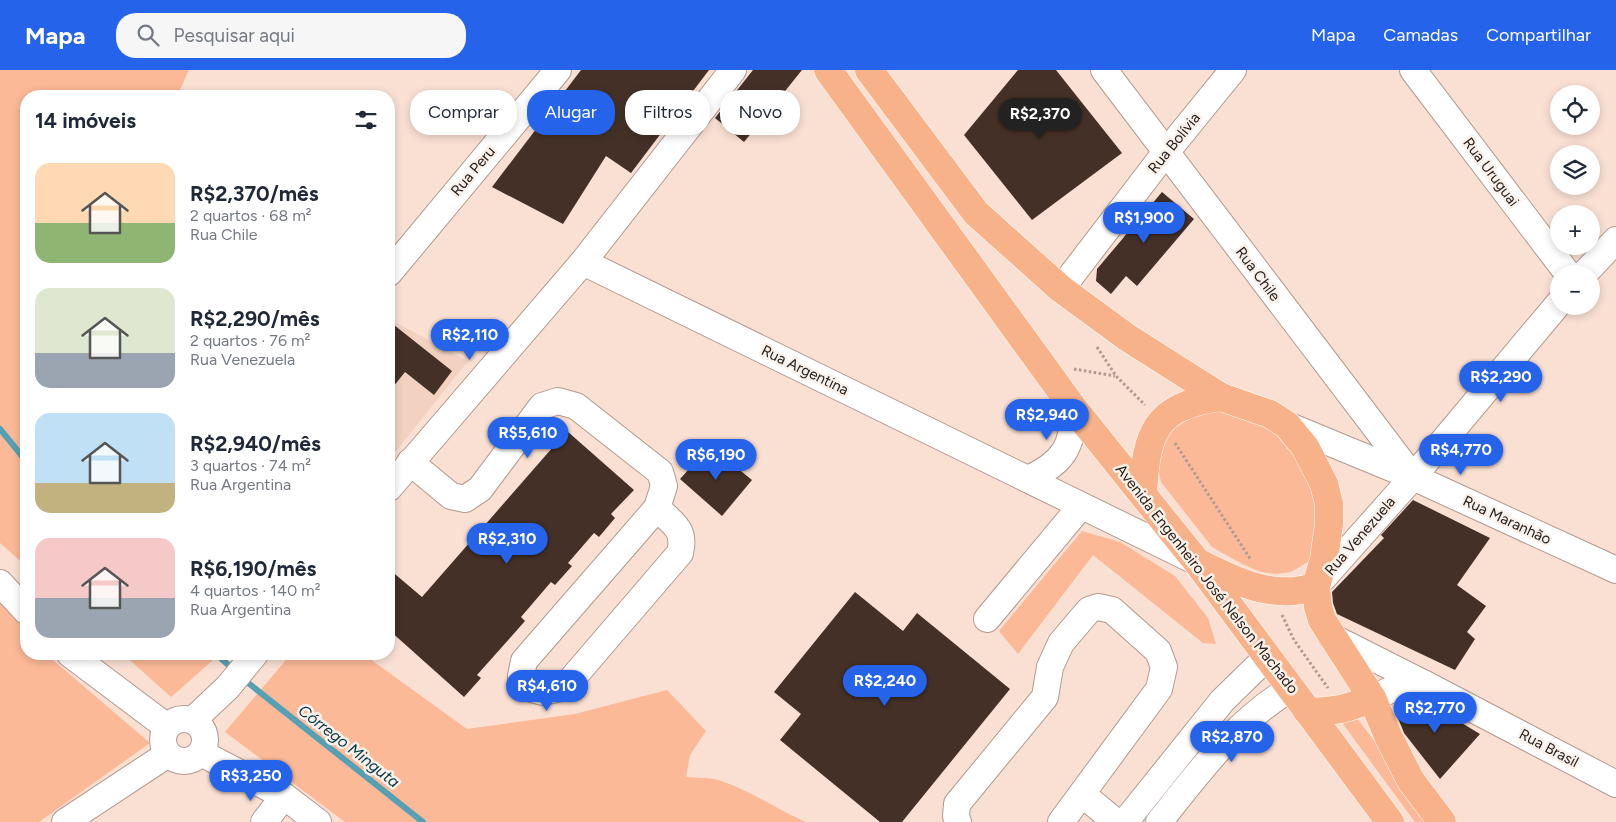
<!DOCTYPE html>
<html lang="pt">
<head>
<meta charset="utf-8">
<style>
	:root { --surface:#fff; --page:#f6f6f7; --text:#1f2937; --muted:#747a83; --accent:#2563eb }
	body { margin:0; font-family:Figtree,sans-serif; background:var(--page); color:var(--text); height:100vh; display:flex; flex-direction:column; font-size:19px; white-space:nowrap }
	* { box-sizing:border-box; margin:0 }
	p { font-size:16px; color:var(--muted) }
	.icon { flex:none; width:28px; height:28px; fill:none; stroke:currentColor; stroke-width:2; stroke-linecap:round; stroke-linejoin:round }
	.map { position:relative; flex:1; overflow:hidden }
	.side { position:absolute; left:20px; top:20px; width:375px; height:570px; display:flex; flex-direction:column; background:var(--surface); border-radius:20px; box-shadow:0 2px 8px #0003 }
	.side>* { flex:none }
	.hud { position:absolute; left:410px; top:20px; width:475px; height:45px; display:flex; gap:10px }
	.controls { position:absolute; left:1550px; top:15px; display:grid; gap:10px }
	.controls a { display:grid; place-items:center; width:50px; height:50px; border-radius:50%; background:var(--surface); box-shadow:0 2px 8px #0003; font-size:25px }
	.price { position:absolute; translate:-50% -42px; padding:0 11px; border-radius:18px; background:var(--accent); color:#fff; font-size:16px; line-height:32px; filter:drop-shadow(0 1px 2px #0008) }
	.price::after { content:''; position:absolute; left:50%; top:30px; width:15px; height:11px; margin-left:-8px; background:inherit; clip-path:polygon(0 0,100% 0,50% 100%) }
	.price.active { background:#222; color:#fff }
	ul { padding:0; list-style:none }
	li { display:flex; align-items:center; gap:15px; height:125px; padding:0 15px }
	li span { display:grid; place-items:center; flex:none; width:140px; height:100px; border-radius:15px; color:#555 }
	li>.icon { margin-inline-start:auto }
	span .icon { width:60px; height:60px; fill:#fffc; stroke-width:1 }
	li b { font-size:21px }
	h2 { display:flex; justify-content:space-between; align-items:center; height:60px; padding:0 15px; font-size:21px }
	.pill { padding:0 18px; border-radius:20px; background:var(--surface); box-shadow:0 2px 8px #0003; font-size:18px; line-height:45px }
	.pill.active { background:var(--accent); color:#fff }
	header { display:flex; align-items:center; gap:30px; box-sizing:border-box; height:70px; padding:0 25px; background:var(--accent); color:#fff }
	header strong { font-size:24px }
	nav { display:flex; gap:28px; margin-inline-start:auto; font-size:18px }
	.search { width:350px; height:45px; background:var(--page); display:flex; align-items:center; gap:12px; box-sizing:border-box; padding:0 18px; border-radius:20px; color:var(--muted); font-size:19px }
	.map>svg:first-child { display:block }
	.built { fill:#f2d1c1 }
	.green { fill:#fbb997 }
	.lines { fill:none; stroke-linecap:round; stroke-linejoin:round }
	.stream { stroke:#55a0b4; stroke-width:6 }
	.building { fill:#443026 }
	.minor-casing { stroke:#b2998d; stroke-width:28 }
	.major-casing { stroke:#fff; stroke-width:29 }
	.path { stroke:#ae9a90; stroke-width:3; stroke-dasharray:2.5 2.5; stroke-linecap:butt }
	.minor { stroke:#fff; stroke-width:26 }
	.major { stroke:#f8b289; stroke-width:28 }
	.labels { text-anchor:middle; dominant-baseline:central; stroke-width:5; stroke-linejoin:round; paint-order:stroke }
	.street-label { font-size:15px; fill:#29201b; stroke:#fbf1eb }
	.water-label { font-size:16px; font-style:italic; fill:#013844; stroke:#fbf1eb }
</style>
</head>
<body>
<header>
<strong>Mapa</strong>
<div class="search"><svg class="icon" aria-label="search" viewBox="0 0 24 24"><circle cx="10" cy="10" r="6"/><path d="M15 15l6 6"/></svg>Pesquisar aqui</div>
<nav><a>Mapa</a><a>Camadas</a><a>Compartilhar</a></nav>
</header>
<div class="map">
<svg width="1616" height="752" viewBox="0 0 1616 752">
	<rect width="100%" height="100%" fill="#fae0d3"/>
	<path class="built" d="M389 249 468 291 389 390Z"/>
	<g class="green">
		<path d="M0 0H189L177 26H26V496L0 473Z"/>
		<path d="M1222 332 1277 356 1315 406 1317 471 1308 492 1291 502 1276 504 1261 502 1242 494 1212 477 1161 412 1156 387 1174 349Z"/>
		<path d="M1082 461 1120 472 1175 506 1208 548 1216 574 1203 573 1093 485 1018 584 999 561Z"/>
		<path d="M0 530 26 561V584H46L150 673 39 752H0Z"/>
		<path d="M123 584H220L171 627Z"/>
		<path d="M291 584H363L467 659 575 644 667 620 706 661 690 685 686 707C697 708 710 707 721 711 751 721 777 739 806 752H345L225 662Z"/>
		<path d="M1356 647 1436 752H1415L1343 654Z"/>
	</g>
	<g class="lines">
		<g class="stream">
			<path d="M0 359 26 391"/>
			<path d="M216 584 235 601"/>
			<path d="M242 608 423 752"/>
		</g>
	</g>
	<g class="building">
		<path d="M581 0H709L631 103 606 86 563 154 492 117Z"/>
		<path d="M753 0H802L744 72 715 48Z"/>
		<path d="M1018 0H1056L1122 83 1032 150 964 65Z"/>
		<path d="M1162 122 1194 149 1137 216 1126 206 1111 224 1096 211 1097 199Z"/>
		<path d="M389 251 452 301 434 325 405 302 389 322Z"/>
		<path d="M567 361 634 420 611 444 615 448 599 467 594 463 568 493 572 496 555 515 551 512 521 547 525 551 477 605 481 608 464 627 389 560V499L422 527Z"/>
		<path d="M710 376 752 410 722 446 680 409Z"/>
		<path d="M1413 430 1490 468 1457 515 1486 536 1467 562 1475 569 1455 600 1337 544 1333 533 1332 522 1384 468 1381 465Z"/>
		<path d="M855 522 903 561 917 543 1010 619 902 752H880L780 670 801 644 774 622Z"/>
		<path d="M1422 629 1480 664 1440 709 1404 663 1396 643 1407 630Z"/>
	</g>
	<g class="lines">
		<defs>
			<g id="minor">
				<path d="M1104 0 1413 407"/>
				<path d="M1413 0 1568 204"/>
				<path d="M583 192 1197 492"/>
				<path d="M389 203 558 0"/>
				<path d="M1584 204 1616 170"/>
				<path d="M1061 219 1159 91 1233 0"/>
				<path d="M1287 355 1413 407 1616 500"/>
				<path d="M410 392 451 426 465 429 480 419 542 336 558 331 576 336 660 402 664 416 657 438 524 591 521 606 528 618 543 622 565 617 680 483C686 459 673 454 657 438"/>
				<path d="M1028 409C1063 393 1073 377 1074 339"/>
				<path d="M389 418 583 192 733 0"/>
				<path d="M0 513 26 541"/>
				<path d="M1316 516 1413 407 1559 233"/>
				<path d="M987 549 1081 436"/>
				<path d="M1332 567 1425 614"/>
				<path d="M70 584 167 657"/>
				<path d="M1372 628 1402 615 1425 614 1616 714"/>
				<circle cx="184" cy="670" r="21"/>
				<path d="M193 650 228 617 255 584"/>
				<path d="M201 683 284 726 318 752"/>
				<path d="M1082 724 1116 752"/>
				<path d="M65 752 168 684"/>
				<path d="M264 752 284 726"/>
				<path d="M958 752 956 746 957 734 1045 627 1050 597 1061 573 1089 540 1098 537 1112 540 1158 581 1164 597 1159 619 1061 752"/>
				<path d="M1125 752 1222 631 1267 587"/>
				<path d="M1159 752C1200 701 1234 653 1291 618"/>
			</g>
			<g id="major">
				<path d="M828 0 1074 339 1197 492 1390 752"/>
				<path d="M869 0 976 143 1061 219 1128 268 1221 327 1270 344 1287 355 1305 377 1324 414 1329 434V454L1324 489 1316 516 1318 537 1322 550 1372 628 1389 668 1411 711 1442 752"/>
				<path d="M1143 425C1146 363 1154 336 1221 327"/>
				<path d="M1201 494C1237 512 1276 531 1316 516"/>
				<path d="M1307 641C1332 643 1350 638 1372 628"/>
			</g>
		</defs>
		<use href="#minor" class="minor-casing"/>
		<use href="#major" class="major-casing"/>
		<g class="path">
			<path d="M1097 277 1116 306 1145 335"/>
			<path d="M1074 299 1115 306"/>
			<path d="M1175 373 1251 490"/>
			<path d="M1282 545 1294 570 1328 618"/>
		</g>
		<use href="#minor" class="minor"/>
		<use href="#major" class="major"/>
	</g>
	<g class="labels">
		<g class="street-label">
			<text transform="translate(1174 73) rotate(-51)">Rua Bolívia</text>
			<text transform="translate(473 101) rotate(-50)">Rua Peru</text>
			<text transform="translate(1491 102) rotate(53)">Rua Uruguai</text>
			<text transform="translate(1258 204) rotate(53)">Rua Chile</text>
			<text transform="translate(805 300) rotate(26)">Rua Argentina</text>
			<text transform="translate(1507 450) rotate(25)">Rua Maranhão</text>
			<text transform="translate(1360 466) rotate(-49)">Rua Venezuela</text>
			<text transform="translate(1207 509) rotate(52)">Avenida Engenheiro José Nelson Machado</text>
			<text transform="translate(1549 678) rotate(28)">Rua Brasil</text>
		</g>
		<g class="water-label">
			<text transform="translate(349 676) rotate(38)">Córrego Minguta</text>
		</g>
	</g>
</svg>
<div class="controls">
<a><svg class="icon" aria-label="locate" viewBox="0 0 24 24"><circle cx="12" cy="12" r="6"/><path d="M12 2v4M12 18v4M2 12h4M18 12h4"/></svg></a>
<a><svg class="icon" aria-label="layers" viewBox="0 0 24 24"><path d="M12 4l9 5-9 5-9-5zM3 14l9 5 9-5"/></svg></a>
<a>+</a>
<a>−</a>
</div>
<b class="price active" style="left:1040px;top:70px">R$2,370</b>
<b class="price" style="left:1144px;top:174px">R$1,900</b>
<b class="price" style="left:470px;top:291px">R$2,110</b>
<b class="price" style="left:1501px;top:333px">R$2,290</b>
<b class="price" style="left:1047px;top:371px">R$2,940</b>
<b class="price" style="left:528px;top:389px">R$5,610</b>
<b class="price" style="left:1461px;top:406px">R$4,770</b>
<b class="price" style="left:716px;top:411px">R$6,190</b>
<b class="price" style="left:507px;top:495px">R$2,310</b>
<b class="price" style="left:885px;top:637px">R$2,240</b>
<b class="price" style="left:547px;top:642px">R$4,610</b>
<b class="price" style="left:1435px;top:664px">R$2,770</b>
<b class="price" style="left:1232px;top:693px">R$2,870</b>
<b class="price" style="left:251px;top:732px">R$3,250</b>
<div class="hud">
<a class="pill">Comprar</a>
<a class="pill active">Alugar</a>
<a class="pill">Filtros</a>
<a class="pill">Novo</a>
</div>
<section class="side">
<h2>14 imóveis<svg class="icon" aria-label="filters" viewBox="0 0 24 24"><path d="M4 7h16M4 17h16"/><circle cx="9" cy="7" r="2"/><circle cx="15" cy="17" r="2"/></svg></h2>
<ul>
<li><span style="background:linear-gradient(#ffd9b3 60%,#8fb573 0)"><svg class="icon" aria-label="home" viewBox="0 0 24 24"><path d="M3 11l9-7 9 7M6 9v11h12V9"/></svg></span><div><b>R$2,370/mês</b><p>2 quartos · 68 m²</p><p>Rua Chile</p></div></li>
<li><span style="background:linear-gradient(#dfe7d0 65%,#9aa5b1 0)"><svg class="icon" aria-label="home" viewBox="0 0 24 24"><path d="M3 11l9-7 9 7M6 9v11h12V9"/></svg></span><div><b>R$2,290/mês</b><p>2 quartos · 76 m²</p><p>Rua Venezuela</p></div></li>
<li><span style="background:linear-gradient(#bfe0f5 70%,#c2b280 0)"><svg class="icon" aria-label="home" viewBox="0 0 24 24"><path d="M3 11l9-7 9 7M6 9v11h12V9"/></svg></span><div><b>R$2,940/mês</b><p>3 quartos · 74 m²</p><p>Rua Argentina</p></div></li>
<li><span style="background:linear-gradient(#f6c9c9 60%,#9aa5b1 0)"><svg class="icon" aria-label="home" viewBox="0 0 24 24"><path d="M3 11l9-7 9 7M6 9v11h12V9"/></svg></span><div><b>R$6,190/mês</b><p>4 quartos · 140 m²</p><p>Rua Argentina</p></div></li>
</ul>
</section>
</div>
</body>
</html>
